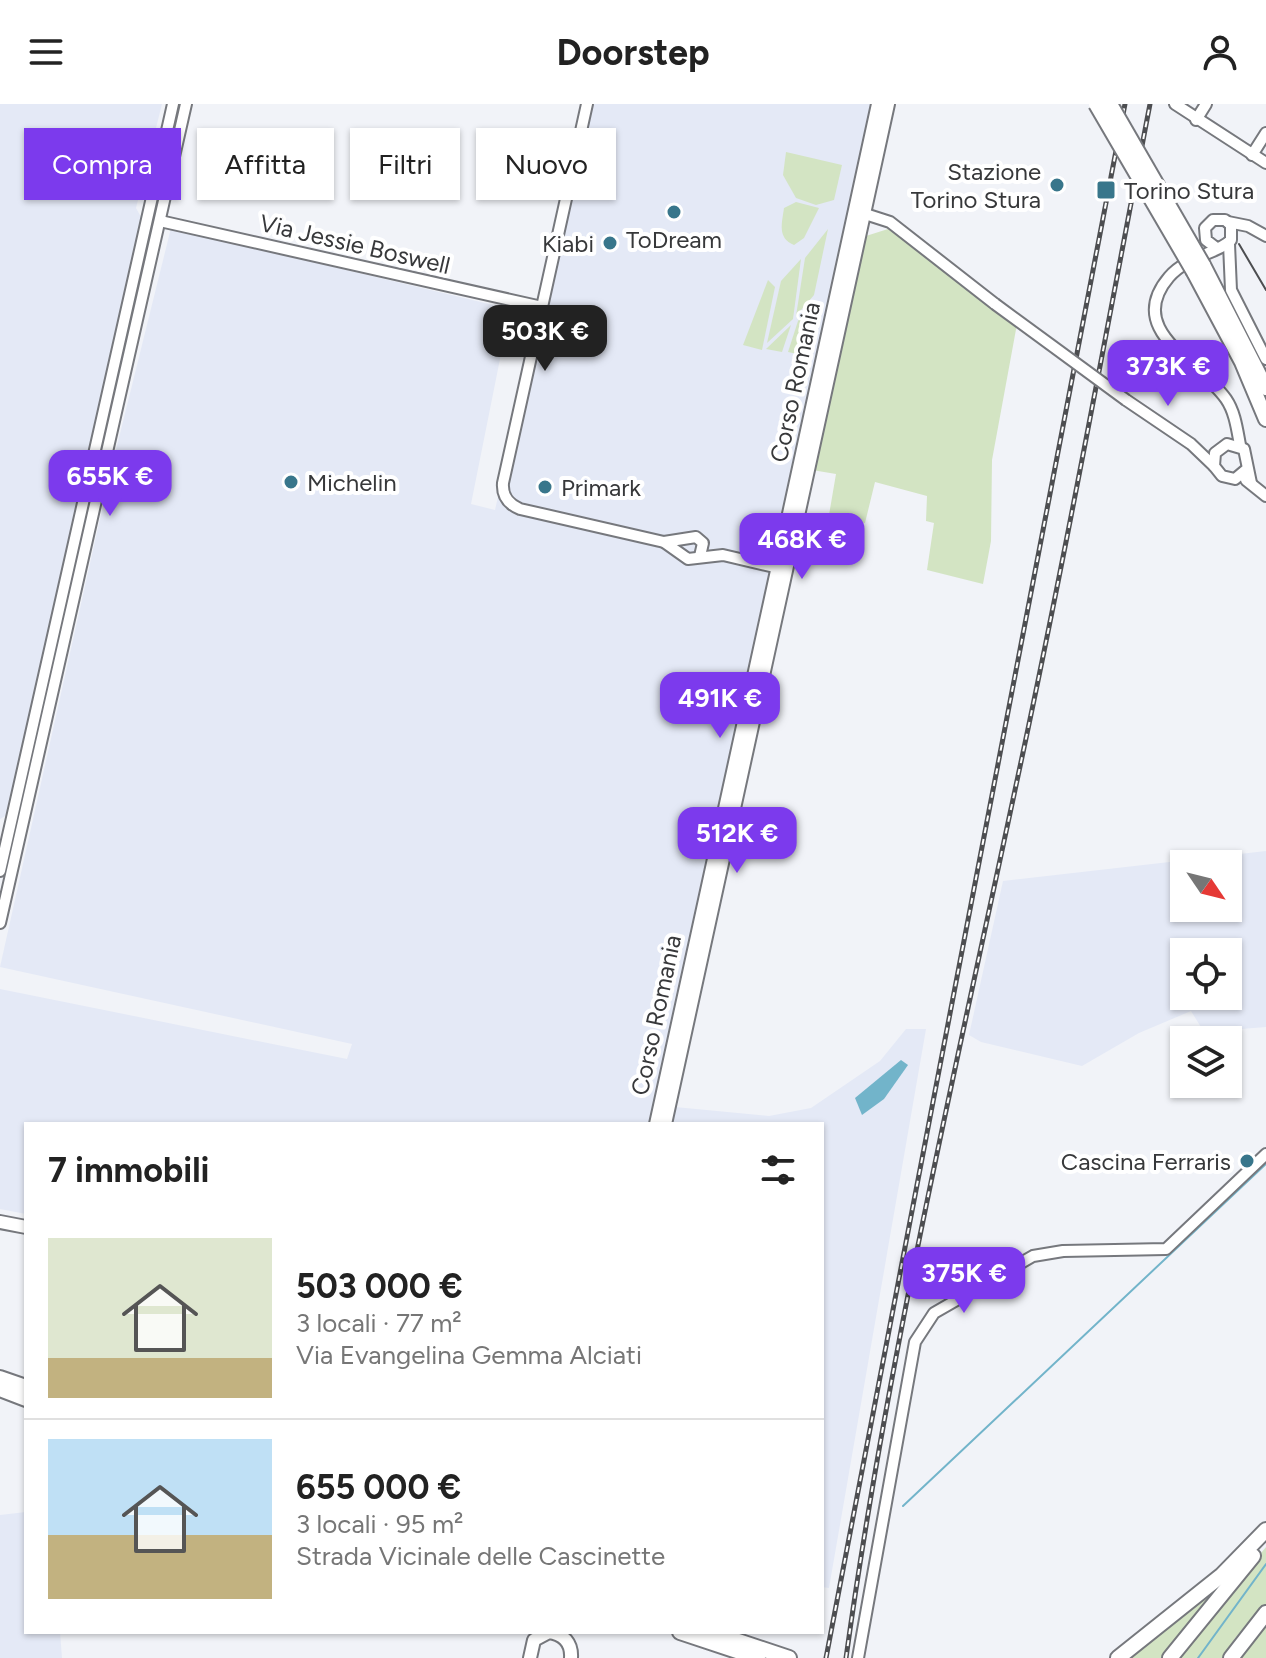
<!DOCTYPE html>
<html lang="it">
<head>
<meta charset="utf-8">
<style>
	:root { --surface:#fff; --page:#f6f6f6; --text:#222; --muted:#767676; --line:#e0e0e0; --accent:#7c3aed }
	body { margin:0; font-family:Figtree,sans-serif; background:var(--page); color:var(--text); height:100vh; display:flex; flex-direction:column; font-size:30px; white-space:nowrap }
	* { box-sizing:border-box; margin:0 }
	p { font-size:26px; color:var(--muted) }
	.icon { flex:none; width:44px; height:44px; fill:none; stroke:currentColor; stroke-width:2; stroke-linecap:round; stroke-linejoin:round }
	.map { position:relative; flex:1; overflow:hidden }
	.panel { position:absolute; left:24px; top:1018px; width:800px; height:512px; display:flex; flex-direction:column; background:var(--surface); border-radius:0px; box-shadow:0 2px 6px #0004 }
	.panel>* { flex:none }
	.top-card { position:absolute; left:24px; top:24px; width:800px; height:72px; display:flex; gap:16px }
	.needle { width:52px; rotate:125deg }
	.tools { position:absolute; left:1170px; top:746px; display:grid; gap:16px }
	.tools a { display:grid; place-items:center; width:72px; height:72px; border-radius:0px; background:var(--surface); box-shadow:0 2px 6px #0004; font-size:40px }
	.price { position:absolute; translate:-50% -68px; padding:0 18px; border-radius:16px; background:var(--accent); color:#fff; font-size:26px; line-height:52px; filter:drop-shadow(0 2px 4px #0008) }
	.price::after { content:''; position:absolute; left:50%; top:48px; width:24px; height:18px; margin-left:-12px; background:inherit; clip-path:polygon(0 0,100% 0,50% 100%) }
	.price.active { background:#222; color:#fff }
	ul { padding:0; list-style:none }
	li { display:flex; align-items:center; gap:24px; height:200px; padding:0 24px }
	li+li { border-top:2px solid var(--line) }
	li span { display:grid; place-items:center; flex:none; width:224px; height:160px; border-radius:0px; color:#555 }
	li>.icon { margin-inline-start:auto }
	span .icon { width:96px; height:96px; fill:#fffc; stroke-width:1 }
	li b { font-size:34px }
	h2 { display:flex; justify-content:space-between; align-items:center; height:96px; padding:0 24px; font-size:34px }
	.pill { padding:0 28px; border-radius:0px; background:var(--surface); box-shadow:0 2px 6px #0004; font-size:28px; line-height:72px }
	.pill.active { background:var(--accent); color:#fff }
	header { display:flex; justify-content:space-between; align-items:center; height:104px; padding:0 24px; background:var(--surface); font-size:36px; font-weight:700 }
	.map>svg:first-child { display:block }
	.built { fill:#e4e9f6; fill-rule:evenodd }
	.green { fill:#d3e4c3 }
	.water { fill:#72b4ca }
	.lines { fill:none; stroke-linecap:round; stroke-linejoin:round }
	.stream { stroke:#72b4ca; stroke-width:2 }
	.minor-casing { stroke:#76787d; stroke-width:14 }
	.major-casing { stroke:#76787d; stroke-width:16 }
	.highway-casing { stroke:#76787d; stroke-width:18 }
	.minor { stroke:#fff; stroke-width:10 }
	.major { stroke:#fff; stroke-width:12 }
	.highway { stroke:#fff; stroke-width:14 }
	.tram { stroke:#4d4e51; stroke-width:2 }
	.rail-casing { stroke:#4d4e51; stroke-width:5 }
	.rail { stroke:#fff; stroke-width:2; stroke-dasharray:6; stroke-linecap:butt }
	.minor-bridge-casing { stroke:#76787d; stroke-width:14; stroke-linecap:butt }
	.highway-bridge-casing { stroke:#76787d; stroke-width:18; stroke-linecap:butt }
	.minor-bridge { stroke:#fff; stroke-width:10 }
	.highway-bridge { stroke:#fff; stroke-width:14 }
	.poi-dot { fill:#38768b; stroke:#fff; stroke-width:3 }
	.labels { text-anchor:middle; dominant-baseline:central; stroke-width:8; stroke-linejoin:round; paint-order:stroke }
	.poi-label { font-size:24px; fill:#37383a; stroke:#fff; text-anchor:end }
	.street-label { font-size:24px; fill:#37383a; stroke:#fff }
</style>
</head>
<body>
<header><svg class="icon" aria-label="menu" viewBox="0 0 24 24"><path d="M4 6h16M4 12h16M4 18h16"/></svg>Doorstep<svg class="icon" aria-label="person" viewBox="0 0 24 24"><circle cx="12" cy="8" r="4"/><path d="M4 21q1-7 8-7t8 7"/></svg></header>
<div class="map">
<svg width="1266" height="1554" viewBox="0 0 1266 1554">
	<rect width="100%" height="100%" fill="#f1f3f8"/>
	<g class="built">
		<path d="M0 0H162L136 104 141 113 7 711 0 715Z"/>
		<path d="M587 0H878L656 1020H26V1110L0 1105V885L347 955 352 940 0 863 110 370 171 124 510 205 471 400 495 406Z"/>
		<path d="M1266 747V923L1204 928 1191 907 1139 929 1082 962 981 938 969 931 1003 777ZM1184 760H1228V804H1184ZM1184 848H1228V892H1184Z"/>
		<path d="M906 925H926L829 1484 822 1483V1020H671L675 1003 769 1012 811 1004 880 957Z"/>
		<path d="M26 1408V1528H60L62 1554H0V1411Z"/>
	</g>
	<g class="green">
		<path d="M786 48 842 61 834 96 816 101 796 94 783 71Z"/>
		<path d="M796 98 819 104 804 134 794 141C777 134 782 119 784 104Z"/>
		<path d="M828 125 814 191 796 212 805 154Z"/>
		<path d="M888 125 1017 220 992 356 991 437 983 480 927 466 934 419 926 417 927 392 875 378 865 419 829 411 836 370 812 366 866 132Z"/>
		<path d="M801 155 793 215 767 239 781 177Z"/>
		<path d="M768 176 775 183 762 246 743 241Z"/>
		<path d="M815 198 802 251 788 248 798 217Z"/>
		<path d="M791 221 782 248 766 245Z"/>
		<path d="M1266 1443V1500L1235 1534 1224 1554H1176Z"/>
		<path d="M1224 1477 1162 1554H1126Z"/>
		<path d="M1266 1516V1554H1237Z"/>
	</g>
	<path class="water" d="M901 956 908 961 884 995 862 1011 855 994Z"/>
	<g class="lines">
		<g class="stream">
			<path d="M903 1402 1266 1060"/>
			<path d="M1198 1554 1266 1460"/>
		</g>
		<defs>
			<g id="minor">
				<path d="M587 0 503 379C502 392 508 400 520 405L664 438 688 455 723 451 783 465"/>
				<path d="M1175 0 1266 59"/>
				<path d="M1196 16 1206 0"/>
				<path d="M1252 51 1266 29"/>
				<path d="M859 108 890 118 995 200"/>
				<path d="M160 117 542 203"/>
				<path d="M1228 118 1248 122 1266 132"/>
				<path d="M1229 140 1231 186 1266 255"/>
				<path d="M1215 143 1206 136 1205 124 1213 116H1225L1231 121V136C1219 149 1187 152 1169 173 1123 227 1201 258 1226 295 1235 308 1237 325 1240 341"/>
				<path d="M1126 296 1191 340 1214 362"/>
				<path d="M1247 365 1235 375 1222 372 1214 362 1215 349 1227 340 1244 345 1251 379"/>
				<path d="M1246 376 1266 392"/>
				<path d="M664 438 696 433 703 439 700 452"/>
				<path d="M0 767 173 0"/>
				<path d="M0 819 186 0"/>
				<path d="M858 1554 915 1238 934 1209 1033 1152 1063 1147 1166 1145 1266 1050"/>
			</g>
			<g id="major">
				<path d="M787 419 878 0"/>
				<path d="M656 1020 780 453"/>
				<path d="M665 1020 888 0"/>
				<path d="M0 1118 26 1123"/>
				<path d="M530 1554 534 1536 549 1528C564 1530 572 1539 571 1554"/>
			</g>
			<g id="highway">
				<path d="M1203 161 1266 284"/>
				<path d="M1194 168 1242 258 1266 315"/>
				<path d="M0 1274 26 1283"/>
				<path d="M0 1285 26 1295"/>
				<path d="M680 1528 758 1554"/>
				<path d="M711 1528 789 1554"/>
				<path d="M1118 1554 1222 1471 1266 1426"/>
				<path d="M1170 1554 1253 1452"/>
				<path d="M1231 1554 1266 1509"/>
			</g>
		</defs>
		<use href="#minor" class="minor-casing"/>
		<use href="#major" class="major-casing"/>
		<use href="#highway" class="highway-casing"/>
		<use href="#minor" class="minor"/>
		<use href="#major" class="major"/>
		<use href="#highway" class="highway"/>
		<path class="tram" d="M1239 140 1266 186"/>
		<defs>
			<g id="rail">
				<path d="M826 1554 1125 0"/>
				<path d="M846 1554C887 1257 956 964 1018 672 1066 448 1107 224 1150 0"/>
			</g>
		</defs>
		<use href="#rail" class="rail-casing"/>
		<use href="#rail" class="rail"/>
		<defs>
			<path id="minor-bridge" d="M995 200 1126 296"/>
			<g id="highway-bridge">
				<path d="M1096 0 1194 168"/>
				<path d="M1110 0 1203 161"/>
			</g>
		</defs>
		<use href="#minor-bridge" class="minor-bridge-casing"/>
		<use href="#highway-bridge" class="highway-bridge-casing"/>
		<use href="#minor-bridge" class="minor-bridge"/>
		<use href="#highway-bridge" class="highway-bridge"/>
	</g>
	<g class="poi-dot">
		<circle cx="1057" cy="81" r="8"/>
		<rect x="1096" y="76" width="20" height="20" rx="4"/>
		<circle cx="674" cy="108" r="8"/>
		<circle cx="610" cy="139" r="8"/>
		<circle cx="291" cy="378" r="8"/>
		<circle cx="545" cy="383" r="8"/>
		<circle cx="1247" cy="1057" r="8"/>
	</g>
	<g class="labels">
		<g class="poi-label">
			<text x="1041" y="67">Stazione<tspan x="1041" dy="28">Torino Stura</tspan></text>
			<text x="1124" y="86" text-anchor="start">Torino Stura</text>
			<text x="674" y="135" text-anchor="middle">ToDream</text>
			<text x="594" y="139">Kiabi</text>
			<text x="307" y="378" text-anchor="start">Michelin</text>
			<text x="561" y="383" text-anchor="start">Primark</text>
			<text x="1231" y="1057">Cascina Ferraris</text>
		</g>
		<g class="street-label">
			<text transform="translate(355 140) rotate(13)">Via Jessie Boswell</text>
			<text transform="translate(795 278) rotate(-78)">Corso Romania</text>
			<text transform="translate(656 911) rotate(-78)">Corso Romania</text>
		</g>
	</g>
</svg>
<div class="tools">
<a><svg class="needle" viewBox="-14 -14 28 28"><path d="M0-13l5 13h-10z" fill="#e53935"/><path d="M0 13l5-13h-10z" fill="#767676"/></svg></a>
<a><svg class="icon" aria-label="locate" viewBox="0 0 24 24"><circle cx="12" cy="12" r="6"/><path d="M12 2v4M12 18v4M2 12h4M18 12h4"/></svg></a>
<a><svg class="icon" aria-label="layers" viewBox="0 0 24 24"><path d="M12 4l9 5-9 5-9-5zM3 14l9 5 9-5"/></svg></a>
</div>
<b class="price active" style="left:545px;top:269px">503K €</b>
<b class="price" style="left:1168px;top:304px">373K €</b>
<b class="price" style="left:110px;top:414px">655K €</b>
<b class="price" style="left:802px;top:477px">468K €</b>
<b class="price" style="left:720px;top:636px">491K €</b>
<b class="price" style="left:737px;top:771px">512K €</b>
<b class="price" style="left:964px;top:1211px">375K €</b>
<div class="top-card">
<a class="pill active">Compra</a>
<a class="pill">Affitta</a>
<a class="pill">Filtri</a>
<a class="pill">Nuovo</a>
</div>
<section class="panel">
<h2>7 immobili<svg class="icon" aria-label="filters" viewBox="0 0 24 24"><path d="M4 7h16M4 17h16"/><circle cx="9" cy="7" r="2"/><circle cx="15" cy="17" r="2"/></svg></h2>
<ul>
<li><span style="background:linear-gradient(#dfe7d0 75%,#c2b280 0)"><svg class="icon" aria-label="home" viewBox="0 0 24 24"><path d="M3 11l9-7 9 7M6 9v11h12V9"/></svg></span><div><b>503 000 €</b><p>3 locali · 77 m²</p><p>Via Evangelina Gemma Alciati</p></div></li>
<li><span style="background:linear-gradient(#bfe0f5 60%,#c2b280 0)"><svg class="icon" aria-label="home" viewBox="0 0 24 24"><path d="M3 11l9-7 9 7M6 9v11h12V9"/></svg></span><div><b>655 000 €</b><p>3 locali · 95 m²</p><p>Strada Vicinale delle Cascinette</p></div></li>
</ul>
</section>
</div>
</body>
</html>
